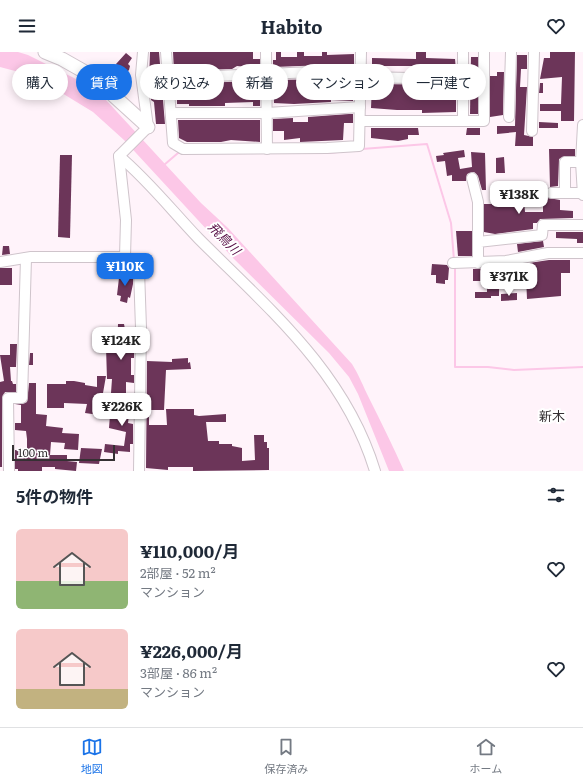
<!DOCTYPE html>
<html lang="ja">
<head>
<meta charset="utf-8">
<style>
	:root { --surface:#fff; --page:#f6f6f7; --text:#1f2937; --muted:#747a83; --line:#e0e1e3; --accent:#1a73e8 }
	body { margin:0; font-family:Literata,"Noto Sans JP",serif; background:var(--page); color:var(--text); height:100vh; display:flex; flex-direction:column; font-size:15px; white-space:nowrap }
	* { box-sizing:border-box; margin:0 }
	p { font-size:13px; color:var(--muted) }
	.icon { flex:none; width:22px; height:22px; fill:none; stroke:currentColor; stroke-width:2; stroke-linecap:round; stroke-linejoin:round }
	.map { position:relative; height:419px; overflow:hidden }
	.panel { display:flex; flex-direction:column; background:var(--surface); flex:1 }
	.panel>* { flex:none }
	.banner { position:absolute; left:12px; top:12px; width:559px; height:36px; display:flex; gap:8px }
	.scale { position:absolute; left:12px; bottom:10px; width:103px; box-sizing:border-box; padding-left:4px; border:2px solid #353033; border-top:0; font-size:11px; line-height:14px; white-space:nowrap; color:#353033; -webkit-text-stroke:3px #fff; paint-order:stroke }
	.price { position:absolute; translate:-50% -34px; padding:0 9px; border-radius:8px; background:#fff; color:#222; font-size:13px; line-height:26px; filter:drop-shadow(0 1px 2px #0008) }
	.price::after { content:''; position:absolute; left:50%; top:24px; width:12px; height:9px; margin-left:-6px; background:inherit; clip-path:polygon(0 0,100% 0,50% 100%) }
	.price.current { background:var(--accent); color:#fff }
	ul { padding:0; list-style:none }
	li { display:flex; align-items:center; gap:12px; height:100px; padding:0 16px }
	li span { display:grid; place-items:center; flex:none; width:112px; height:80px; border-radius:6px; color:#555 }
	li>.icon { margin-inline-start:auto }
	span .icon { width:48px; height:48px; fill:#fffc; stroke-width:1 }
	li b { font-size:17px }
	h2 { display:flex; justify-content:space-between; align-items:center; height:48px; padding:0 16px; font-size:17px }
	.pill { padding:0 14px; border-radius:18px; background:var(--surface); box-shadow:0 2px 10px #0003; font-size:14px; line-height:36px }
	.pill.current { background:var(--accent); color:#fff }
	header { display:flex; justify-content:space-between; align-items:center; height:52px; padding:0 16px; background:var(--surface); font-size:18px; font-weight:700 }
	.menu { display:flex; justify-content:space-around; align-items:center; height:56px; border-top:1px solid var(--line); background:var(--surface); font-size:11px; color:var(--muted) }
	.menu a { display:grid; justify-items:center; gap:2px }
	.menu .current { color:var(--accent) }
	.map>svg:first-child { display:block }
	.water { fill:#fcc7e7 }
	.lines { fill:none; stroke-linecap:round; stroke-linejoin:round }
	.stream { stroke:#fcc7e7; stroke-width:2 }
	.building { fill:#6c3559 }
	.minor-casing { stroke:#cfc4cb; stroke-width:12 }
	.major-casing { stroke:#cfc4cb; stroke-width:15 }
	.minor { stroke:#fff; stroke-width:10 }
	.major { stroke:#fff; stroke-width:13 }
	.labels { text-anchor:middle; dominant-baseline:central; stroke-width:4; stroke-linejoin:round; paint-order:stroke }
	.water-label { font-size:13px; font-style:italic; fill:#51043e; stroke:#fff }
	.neighbourhood-label { font-size:13px; fill:#353033; stroke:#fff }
</style>
</head>
<body>
<header><svg class="icon" aria-label="menu" viewBox="0 0 24 24"><path d="M4 6h16M4 12h16M4 18h16"/></svg>Habito<svg class="icon" aria-label="heart" viewBox="0 0 24 24"><path d="M12 20l-8-8c-3-5 5-10 8-4 3-6 11-1 8 4z"/></svg></header>
<div class="map">
<svg width="583" height="419" viewBox="0 0 583 419">
	<rect width="100%" height="100%" fill="#fff3fa"/>
	<path class="water" d="M0 0H18L28 3 78 28 106 48 201 151 228 176 352 312C359 323 363 334 369 346 381 370 393 394 404 419H389L358 342 349 325 329 301 233 206 124 88 93 60 34 24 0 15Z"/>
	<g class="lines">
		<g class="stream">
			<path d="M362 97 427 92 451 171 454 208"/>
			<path d="M328 101 338 100"/>
			<path d="M164 113 178 101H182"/>
			<path d="M455 214V315H488L514 318 583 315"/>
		</g>
	</g>
	<g class="building">
		<path d="M150 0H159L165 72H156L154 50 151 48 149 30Z"/>
		<path d="M173 0H253V7H260V16L237 14 232 17 174 19Z"/>
		<path d="M276 0H281V5H297V0H304V4H322V0H327V3L354 2V12L273 15V8H276Z"/>
		<path d="M416 0H426V6L455 7 456 18 424 14H372V6L416 7Z"/>
		<path d="M550 0H575L574 69H561V59H540V52H561L562 25 540 27 544 6H550Z"/>
		<path d="M126 1 132 6 128 12 130 14 129 18 122 25 115 18 118 15 116 12Z"/>
		<path d="M517 3H527V17H521L520 35H527L524 83 533 85V94H515L516 80 497 82V74H515Z"/>
		<path d="M471 5H478V62H470Z"/>
		<path d="M497 20H504L503 63 490 65V24H497Z"/>
		<path d="M354 25 353 49 331 48V50L294 52 274 51 273 29 275 28 334 27V26Z"/>
		<path d="M252 29H260V54H253V50L225 51V54H189V52H177V32Z"/>
		<path d="M540 31H543V41H539Z"/>
		<path d="M372 32 456 33V60L422 61V58H397L371 56Z"/>
		<path d="M349 62H353V71H344L343 88 300 90V86L284 88V79H273V67L293 66V70H308V65Z"/>
		<path d="M178 68H260V90L231 88 221 90H187L179 86Z"/>
		<path d="M539 70 558 71V76H539Z"/>
		<path d="M371 76H418L419 83H408V87L398 89 371 86Z"/>
		<path d="M467 76H480V83H466Z"/>
		<path d="M549 97H575V104H565L559 107 558 134 550 135Z"/>
		<path d="M464 98 465 105 458 106 460 117 472 115 471 100 485 101 486 138H482L478 124 474 120 467 122 466 129H452V123L447 124 445 109 437 110 436 104 444 103 443 101Z"/>
		<path d="M60 103H72L70 186 58 185Z"/>
		<path d="M504 105 505 121H496V106Z"/>
		<path d="M543 145 560 148V158L573 159V166L540 167 537 171H533V177L495 182 484 180V152H495L497 148H522L524 149 525 160H543Z"/>
		<path d="M456 179H472V204H458Z"/>
		<path d="M556 180H583V191H577V187L556 186Z"/>
		<path d="M543 189 544 195 518 200 517 192Z"/>
		<path d="M3 194H9L10 202 2 203Z"/>
		<path d="M549 208H570V221H561V244L527 247 526 224H523L522 212Z"/>
		<path d="M432 212 447 213 449 216 448 228H445V232L436 231V223H431Z"/>
		<rect x="0" y="216" width="12" height="17"/>
		<path d="M489 216V229H473V217Z"/>
		<path d="M122 220 133 223V232L130 246 128 245 127 251 120 249 121 244 117 243 119 226H121Z"/>
		<path d="M487 236H499V244H491V246H475V240H487Z"/>
		<path d="M517 241V248L501 249V242Z"/>
		<path d="M118 272H124L125 277H134V306H131V323H134V331L126 330V342L111 341 112 327H107L106 295 117 296Z"/>
		<path d="M10 292H17L16 315H10L11 329H12L13 332H16V340H5L2 346V415H0V330L4 329 0 303H10Z"/>
		<path d="M30 301H33V313H29Z"/>
		<path d="M188 306V311L190 310 191 317 166 318 164 358H149V373H167L166 357H194V363L199 364 226 362V370H206L208 389H219V392H232V394L242 396V409L255 408 254 383H264V390H267V396H269V418L193 419V415H168V418L146 416 147 309 172 310V307Z"/>
		<path d="M97 324H106L103 341H100L99 363 85 361 87 352 64 351V356H47V332H66V329H74L85 331V333L97 335Z"/>
		<path d="M29 331H36V362L47 363 46 374 63 376 62 381 79 382 78 398 64 397 65 391 51 390 50 403H67V409L77 410 76 419 55 417V415H42V419H18V417H15V398L27 399V387L26 379 15 378V371H21V353L15 352H22L27 350Z"/>
		<path d="M121 345 134 347 133 354H130L128 371 133 372V392H130V400L118 399V402L104 400 105 392 124 394 126 380 109 376 110 363 120 364Z"/>
		<path d="M81 396 102 397 99 412 79 411Z"/>
	</g>
	<g class="lines">
		<defs>
			<g id="minor">
				<path d="M166 0 173 91 183 97 327 96 359 94 361 0"/>
				<path d="M266 0 267 97"/>
				<path d="M361 25 463 27"/>
				<path d="M168 26 361 18"/>
				<path d="M171 61H267L360 55"/>
				<path d="M509 65 511 0"/>
				<path d="M463 68V0"/>
				<path d="M360 69H484V0"/>
				<path d="M583 73 581 110 583 143"/>
				<path d="M532 79 534 0"/>
				<path d="M119 104C148 128 173 160 199 187 269 257 345 320 375 419"/>
				<path d="M472 126 478 150V190"/>
				<path d="M551 141H583"/>
				<path d="M565 141V110H583"/>
				<path d="M125 205 126 168 119 104 148 75 141 23 143 0"/>
				<path d="M0 210 31 205H125L133 210 139 218 141 276 139 419"/>
				<path d="M453 211 506 209 548 201H583"/>
				<path d="M478 211V190L542 183 543 173H583"/>
				<path d="M9 419 8 346H22L26 206"/>
			</g>
			<path id="major" d="M45 0 62 7 92 24 148 75"/>
		</defs>
		<use href="#minor" class="minor-casing"/>
		<use href="#major" class="major-casing"/>
		<use href="#minor" class="minor"/>
		<use href="#major" class="major"/>
	</g>
	<g class="labels">
		<g class="water-label">
			<text transform="translate(225 186) rotate(46)">飛鳥川</text>
		</g>
		<g class="neighbourhood-label">
			<text x="552" y="363">新木</text>
		</g>
	</g>
</svg>
<div class="scale">100 m</div>
<b class="price" style="left:519px;top:163px">¥138K</b>
<b class="price current" style="left:125px;top:235px">¥110K</b>
<b class="price" style="left:509px;top:245px">¥371K</b>
<b class="price" style="left:121px;top:309px">¥124K</b>
<b class="price" style="left:122px;top:375px">¥226K</b>
<div class="banner">
<a class="pill">購入</a>
<a class="pill current">賃貸</a>
<a class="pill">絞り込み</a>
<a class="pill">新着</a>
<a class="pill">マンション</a>
<a class="pill">一戸建て</a>
</div>
</div>
<section class="panel">
<h2>5件の物件<svg class="icon" aria-label="filters" viewBox="0 0 24 24"><path d="M4 7h16M4 17h16"/><circle cx="9" cy="7" r="2"/><circle cx="15" cy="17" r="2"/></svg></h2>
<ul>
<li><span style="background:linear-gradient(#f6c9c9 65%,#8fb573 0)"><svg class="icon" aria-label="home" viewBox="0 0 24 24"><path d="M3 11l9-7 9 7M6 9v11h12V9"/></svg></span><div><b>¥110,000/月</b><p>2部屋 · 52 m²</p><p>マンション</p></div><svg class="icon" aria-label="heart" viewBox="0 0 24 24"><path d="M12 20l-8-8c-3-5 5-10 8-4 3-6 11-1 8 4z"/></svg></li>
<li><span style="background:linear-gradient(#f6c9c9 75%,#c2b280 0)"><svg class="icon" aria-label="home" viewBox="0 0 24 24"><path d="M3 11l9-7 9 7M6 9v11h12V9"/></svg></span><div><b>¥226,000/月</b><p>3部屋 · 86 m²</p><p>マンション</p></div><svg class="icon" aria-label="heart" viewBox="0 0 24 24"><path d="M12 20l-8-8c-3-5 5-10 8-4 3-6 11-1 8 4z"/></svg></li>
</ul>
</section>
<nav class="menu">
<a class="current"><svg class="icon" aria-label="map" viewBox="0 0 24 24"><path d="M3 6l6-2 6 2 6-2v14l-6 2-6-2-6 2zM9 4v14M15 6v14"/></svg>地図</a>
<a><svg class="icon" aria-label="saved" viewBox="0 0 24 24"><path d="M7 4h10v16l-5-4-5 4z"/></svg>保存済み</a>
<a><svg class="icon" aria-label="home" viewBox="0 0 24 24"><path d="M3 11l9-7 9 7M6 9v11h12V9"/></svg>ホーム</a>
</nav>
</body>
</html>
